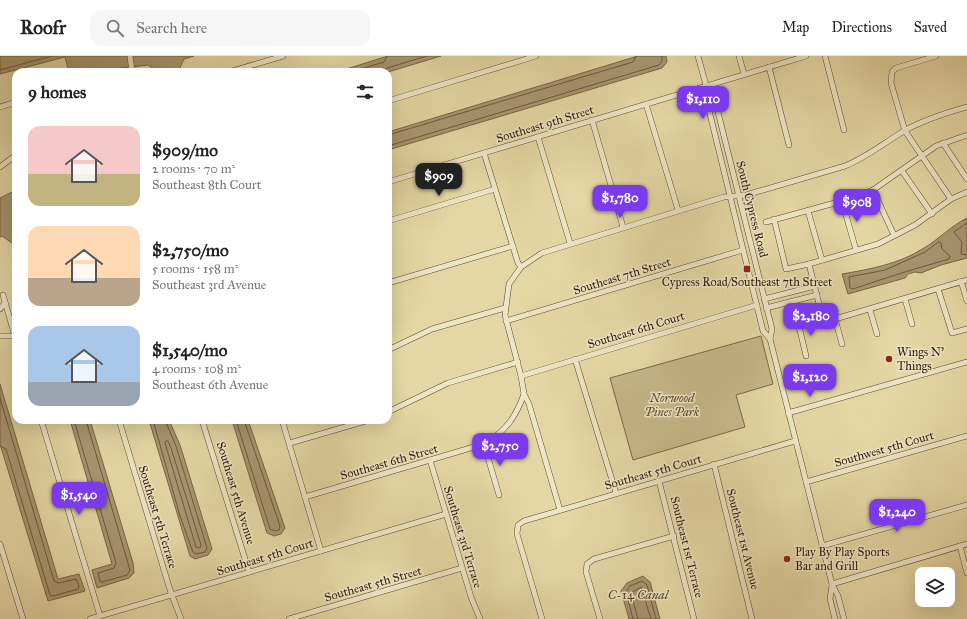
<!DOCTYPE html>
<html lang="en">
<head>
<meta charset="utf-8">
<style>
	:root { --surface:#fff; --page:#f6f6f6; --text:#222; --muted:#767676; --line:#e0e0e0; --accent:#7c3aed }
	body { margin:0; font-family:"IM FELL Great Primer",serif; background:var(--page); color:var(--text); height:100vh; display:flex; flex-direction:column; font-size:15px; white-space:nowrap }
	* { box-sizing:border-box; margin:0 }
	p { font-size:13px; color:var(--muted) }
	.icon { flex:none; width:22px; height:22px; fill:none; stroke:currentColor; stroke-width:2; stroke-linecap:round; stroke-linejoin:round }
	.map { position:relative; flex:1; overflow:hidden }
	.details { position:absolute; left:12px; top:12px; width:380px; height:356px; display:flex; flex-direction:column; background:var(--surface); border-radius:12px; box-shadow:0 4px 16px #0002 }
	.details>* { flex:none }
	.fabs { position:absolute; left:915px; top:511px; display:grid; gap:8px }
	.fabs a { display:grid; place-items:center; width:40px; height:40px; border-radius:8px; background:var(--surface); box-shadow:0 4px 16px #0002; font-size:20px }
	.price { position:absolute; translate:-50% -34px; padding:0 9px; border-radius:8px; background:var(--accent); color:#fff; font-size:13px; line-height:26px; filter:drop-shadow(0 1px 2px #0008) }
	.price::after { content:''; position:absolute; left:50%; top:24px; width:12px; height:9px; margin-left:-6px; background:inherit; clip-path:polygon(0 0,100% 0,50% 100%) }
	.price.current { background:#222; color:#fff }
	ul { padding:0; list-style:none }
	li { display:flex; align-items:center; gap:12px; height:100px; padding:0 16px }
	li span { display:grid; place-items:center; flex:none; width:112px; height:80px; border-radius:12px; color:#555 }
	li>.icon { margin-inline-start:auto }
	span .icon { width:48px; height:48px; fill:#fffc; stroke-width:1 }
	li b { font-size:17px }
	h2 { display:flex; justify-content:space-between; align-items:center; height:48px; padding:0 16px; font-size:17px }
	header { display:flex; align-items:center; gap:24px; box-sizing:border-box; height:56px; padding:0 20px; background:var(--surface); border-bottom:1px solid var(--line) }
	header strong { font-size:19px }
	nav { display:flex; gap:22px; margin-inline-start:auto; font-size:14px }
	.search { width:280px; height:36px; background:var(--page); display:flex; align-items:center; gap:10px; box-sizing:border-box; padding:0 14px; border-radius:12px; color:var(--muted); font-size:15px }
	.map>svg:first-child { display:block }
	.green { fill:#c6b78a; stroke:#7c6849 }
	.water { fill:#a89670; stroke:#786446 }
	.lines { fill:none; stroke-linecap:round; stroke-linejoin:round }
	.shore { stroke:#6c583c; stroke-width:1 }
	.minor-casing { stroke:#5e482f; stroke-width:6 }
	.minor { stroke:#eee5c4; stroke-width:5 }
	.poi-dot { fill:#8f2418; stroke:#eee5c4; stroke-width:1.5 }
	.labels { text-anchor:middle; dominant-baseline:central; stroke-width:3; stroke-linejoin:round; paint-order:stroke }
	.street-label { font-size:12px; fill:#311908; stroke:#eee5c4 }
	.poi-label { font-size:12px; fill:#311908; stroke:#eee5c4; text-anchor:start }
	.park-label { font-size:12px; font-style:italic; fill:#5e482f; stroke:#eee5c4 }
	.water-label { font-size:13px; font-style:italic; fill:#5b452c; stroke:#eee5c4 }
</style>
</head>
<body>
<header>
<strong>Roofr</strong>
<div class="search"><svg class="icon" aria-label="search" viewBox="0 0 24 24"><circle cx="10" cy="10" r="6"/><path d="M15 15l6 6"/></svg>Search here</div>
<nav><a>Map</a><a>Directions</a><a>Saved</a></nav>
</header>
<div class="map">
<svg width="967" height="563" viewBox="0 0 967 563">
	<rect width="100%" height="100%" fill="#e5d7a5"/>
	<filter id="stains"><feTurbulence type="fractalNoise" baseFrequency=".005" numOctaves="4"/><feColorMatrix values="0 0 0 0 .2 0 0 0 0 .09 0 0 0 0 .02 0 0 0 .5 -.17"/></filter>
	<radialGradient id="worn" r=".72"><stop offset=".6" stop-color="#630" stop-opacity="0"/><stop offset="1" stop-color="#630" stop-opacity=".3"/></radialGradient>
	<path class="green" d="M761 280 773 328 736 339 745 371 633 404 610 322Z"/>
	<g class="water">
		<path d="M0 0H194L184 3 178 16H158L148 9 113 13 110 16H69L65 1 0 18Z"/>
		<path d="M388 0H441L388 16H337Z"/>
		<path d="M638 0H666L667 6 662 12 388 94V76Z"/>
		<path d="M16 134V193L12 187 2 180 0 181V142Z"/>
		<path d="M967 162V202L941 209 921 217 915 216 908 218 905 222 848 238 842 218C871 213 899 208 924 192 939 183 951 170 967 162Z"/>
		<path d="M0 328 58 523 79 518 85 535 48 545 0 388Z"/>
		<path d="M70 364H90L133 507 134 517 129 522 97 532 92 514 112 508Z"/>
		<path d="M149 364H169L180 389 212 493 208 499 195 503 190 500Z"/>
		<path d="M232 364H248L285 472 281 478 274 480 267 477Z"/>
		<path d="M643 520 650 526 660 563H629L621 535 627 527Z"/>
	</g>
	<g class="lines">
		<g class="shore">
			<path d="M0 14 52 0"/>
			<path d="M350 16 384 6 387 0"/>
			<path d="M384 16 387 12 427 0"/>
			<path d="M388 79 633 6 636 0"/>
			<path d="M388 90 659 9 662 5V0"/>
			<path d="M967 167 954 176 962 186 961 198 967 199"/>
			<path d="M939 186 941 187 942 193 950 200 949 203C917 212 885 222 853 233L850 232 849 221 885 214 925 196Z"/>
			<path d="M0 342 54 525 59 527 76 523 79 530 78 533 53 540 50 539 6 393 0 390"/>
			<path d="M74 364 116 507 114 512 98 517 100 525 102 526 127 519 130 514 86 364"/>
			<path d="M153 364 180 460 193 496 196 498 205 496 207 492 176 390 165 364"/>
			<path d="M236 364 270 473 275 475 279 474 280 470 244 364"/>
			<path d="M166 385H168L171 392 201 489 200 492 196 491 165 387Z"/>
			<path d="M633 563 626 536 630 530 642 525 647 529 656 563"/>
			<path d="M638 563 631 537 641 531 651 563"/>
		</g>
		<defs>
			<g id="minor">
				<path d="M130 0 132 16"/>
				<path d="M698 0 706 29 715 44 772 273 770 283"/>
				<path d="M739 0 744 18"/>
				<path d="M825 0 844 74"/>
				<path d="M936 0 896 12 892 16 891 27 905 75 951 143"/>
				<path d="M769 11 789 89"/>
				<path d="M229 16 283 0"/>
				<path d="M706 29 707 46 763 275 770 283 832 528 838 540 844 563"/>
				<path d="M388 45 536 0"/>
				<path d="M646 48 678 154"/>
				<path d="M0 51 16 46"/>
				<path d="M592 64 623 171"/>
				<path d="M538 81 570 187"/>
				<path d="M943 87 967 123"/>
				<path d="M484 97 518 207 521 211"/>
				<path d="M0 111 16 99"/>
				<path d="M902 115 932 158"/>
				<path d="M388 126 806 0"/>
				<path d="M873 134 894 179"/>
				<path d="M842 145 856 194"/>
				<path d="M808 155 822 204"/>
				<path d="M774 163 786 213 809 208 878 188 915 169 951 143 967 136"/>
				<path d="M388 165 495 133"/>
				<path d="M766 166 842 145 873 134 936 90 967 79"/>
				<path d="M809 208 822 260"/>
				<path d="M961 225 967 245"/>
				<path d="M388 227 513 190"/>
				<path d="M938 233 952 277 967 273"/>
				<path d="M3 239 16 284"/>
				<path d="M764 243 815 230"/>
				<path d="M905 243 912 268"/>
				<path d="M766 252 817 239"/>
				<path d="M0 253 5 247"/>
				<path d="M870 254 877 278"/>
				<path d="M835 263 842 288"/>
				<path d="M506 265 743 194"/>
				<path d="M0 280H15"/>
				<path d="M388 294 432 273 505 252"/>
				<path d="M806 300 798 266 829 258 835 263 967 224"/>
				<path d="M575 303 616 437"/>
				<path d="M521 320 757 249"/>
				<path d="M388 356 448 327 518 306"/>
				<path d="M788 357 967 306"/>
				<path d="M41 364 100 560"/>
				<path d="M119 364 170 534 181 563"/>
				<path d="M202 364 249 516"/>
				<path d="M282 364 321 495"/>
				<path d="M290 387 369 364"/>
				<path d="M484 388 499 439"/>
				<path d="M430 404 471 541 480 563"/>
				<path d="M714 408 752 563"/>
				<path d="M659 425 694 563"/>
				<path d="M806 426 967 380"/>
				<path d="M305 441 484 388C505 376 516 361 524 338"/>
				<path d="M560 454 529 348 524 338 521 320 505 259 509 228 521 211 542 197 724 141 746 139 845 110C867 101 884 87 904 75 923 64 946 57 967 51"/>
				<path d="M0 488 23 563"/>
				<path d="M822 490 967 449"/>
				<path d="M960 490 967 517"/>
				<path d="M832 528 967 488"/>
				<path d="M832 529 830 543 835 563"/>
				<path d="M90 563 446 458"/>
				<path d="M289 563 462 512"/>
				<path d="M542 563 517 478 518 469 524 465 795 385"/>
				<path d="M600 563 586 516 587 508 594 503 674 480"/>
			</g>
		</defs>
		<use href="#minor" class="minor-casing"/>
		<use href="#minor" class="minor"/>
	</g>
	<g class="poi-dot">
		<rect x="743" y="209" width="8" height="8" rx="2"/>
		<circle cx="889" cy="303" r="4"/>
		<circle cx="787" cy="503" r="4"/>
	</g>
	<g class="labels">
		<g class="street-label">
			<text transform="translate(545 68) rotate(-17)">Southeast 9th Street</text>
			<text transform="translate(752 153) rotate(76)">South Cypress Road</text>
			<text transform="translate(622 220) rotate(-17)">Southeast 7th Street</text>
			<text transform="translate(636 274) rotate(-17)">Southeast 6th Court</text>
			<text transform="translate(884 393) rotate(-16)">Southwest 5th Court</text>
			<text transform="translate(389 406) rotate(-16)">Southeast 6th Street</text>
			<text transform="translate(653 416) rotate(-16)">Southeast 5th Court</text>
			<text transform="translate(236 437) rotate(73)">Southeast 5th Avenue</text>
			<text transform="translate(158 461) rotate(73)">Southeast 5th Terrace</text>
			<text transform="translate(463 481) rotate(73)">Southeast 3rd Terrace</text>
			<text transform="translate(743 483) rotate(76)">Southeast 1st Avenue</text>
			<text transform="translate(687 491) rotate(76)">Southeast 1st Terrace</text>
			<text transform="translate(265 501) rotate(-17)">Southeast 5th Court</text>
			<text transform="translate(373 528) rotate(-16)">Southeast 5th Street</text>
		</g>
		<g class="poi-label">
			<text x="747" y="226" text-anchor="middle">Cypress Road/Southeast 7th Street</text>
			<text x="897" y="296">Wings N'<tspan x="897" dy="14">Things</tspan></text>
			<text x="795" y="496">Play By Play Sports<tspan x="795" dy="14">Bar and Grill</tspan></text>
		</g>
		<g class="park-label">
			<text x="672" y="342">Norwood<tspan x="672" dy="14">Pines Park</tspan></text>
		</g>
		<g class="water-label">
			<text x="638" y="539">C-14 Canal</text>
		</g>
	</g>
	<rect width="100%" height="100%" filter="url(#stains)"/>
	<rect width="100%" height="100%" fill="url(#worn)"/>
</svg>
<div class="fabs">
<a><svg class="icon" aria-label="layers" viewBox="0 0 24 24"><path d="M12 4l9 5-9 5-9-5zM3 14l9 5 9-5"/></svg></a>
</div>
<b class="price" style="left:703px;top:64px">$1,110</b>
<b class="price current" style="left:439px;top:141px">$909</b>
<b class="price" style="left:620px;top:163px">$1,780</b>
<b class="price" style="left:857px;top:167px">$908</b>
<b class="price" style="left:811px;top:281px">$2,180</b>
<b class="price" style="left:810px;top:342px">$1,120</b>
<b class="price" style="left:500px;top:411px">$2,750</b>
<b class="price" style="left:79px;top:460px">$1,540</b>
<b class="price" style="left:897px;top:477px">$1,240</b>
<section class="details">
<h2>9 homes<svg class="icon" aria-label="filters" viewBox="0 0 24 24"><path d="M4 7h16M4 17h16"/><circle cx="9" cy="7" r="2"/><circle cx="15" cy="17" r="2"/></svg></h2>
<ul>
<li><span style="background:linear-gradient(#f6c9c9 60%,#c2b280 0)"><svg class="icon" aria-label="home" viewBox="0 0 24 24"><path d="M3 11l9-7 9 7M6 9v11h12V9"/></svg></span><div><b>$909/mo</b><p>2 rooms · 70 m²</p><p>Southeast 8th Court</p></div></li>
<li><span style="background:linear-gradient(#ffd9b3 65%,#b9a48a 0)"><svg class="icon" aria-label="home" viewBox="0 0 24 24"><path d="M3 11l9-7 9 7M6 9v11h12V9"/></svg></span><div><b>$2,750/mo</b><p>5 rooms · 158 m²</p><p>Southeast 3rd Avenue</p></div></li>
<li><span style="background:linear-gradient(#a9c7e8 70%,#9aa5b1 0)"><svg class="icon" aria-label="home" viewBox="0 0 24 24"><path d="M3 11l9-7 9 7M6 9v11h12V9"/></svg></span><div><b>$1,540/mo</b><p>4 rooms · 108 m²</p><p>Southeast 6th Avenue</p></div></li>
</ul>
</section>
</div>
</body>
</html>
